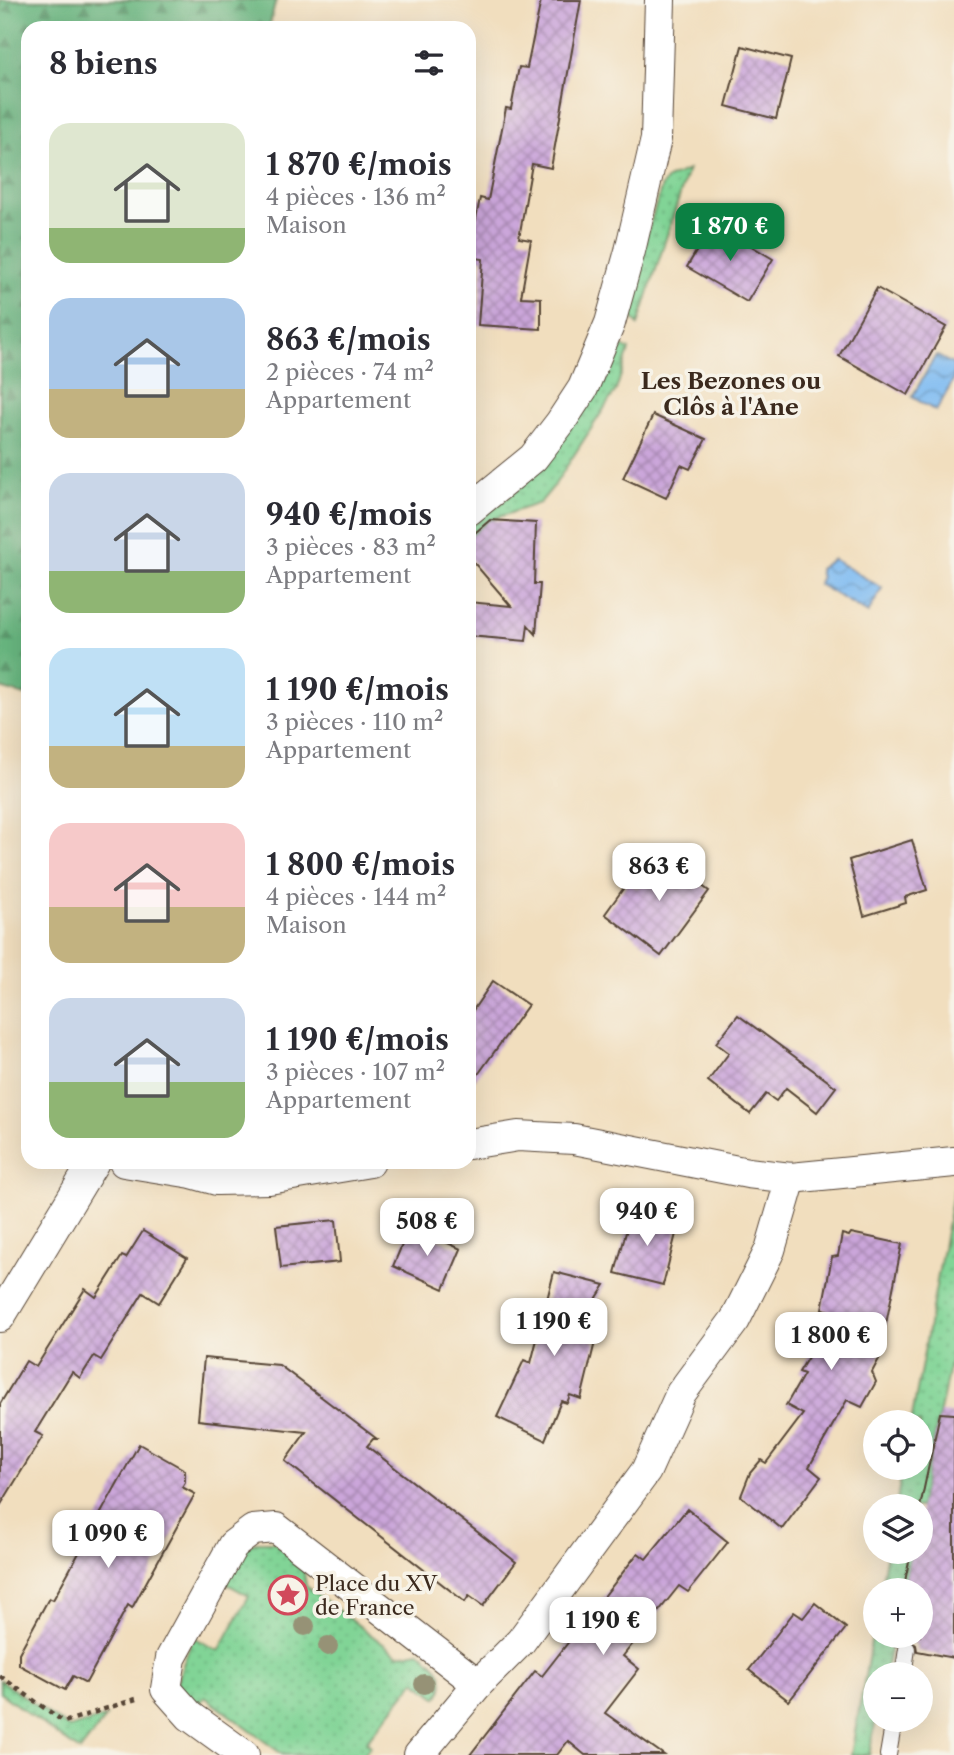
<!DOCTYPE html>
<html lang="fr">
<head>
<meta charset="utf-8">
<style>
	:root { --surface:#fff; --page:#f7f7f7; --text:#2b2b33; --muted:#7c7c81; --accent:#0b8043 }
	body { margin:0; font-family:"Libre Caslon Text",serif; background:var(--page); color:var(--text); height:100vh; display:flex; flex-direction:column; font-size:26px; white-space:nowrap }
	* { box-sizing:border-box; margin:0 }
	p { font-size:23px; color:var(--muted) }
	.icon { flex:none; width:38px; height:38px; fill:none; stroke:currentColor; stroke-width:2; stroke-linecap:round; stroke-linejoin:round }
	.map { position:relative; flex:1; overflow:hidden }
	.sheet { position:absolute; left:21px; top:21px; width:455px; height:1148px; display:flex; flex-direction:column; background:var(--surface); border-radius:21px; box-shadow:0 7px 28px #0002 }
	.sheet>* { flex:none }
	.fabs { position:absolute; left:863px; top:1410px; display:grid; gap:14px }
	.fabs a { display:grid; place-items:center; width:70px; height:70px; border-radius:50%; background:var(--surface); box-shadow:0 7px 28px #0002; font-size:35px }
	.price { position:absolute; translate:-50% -60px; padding:0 16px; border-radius:14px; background:#fff; color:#222; font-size:23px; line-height:46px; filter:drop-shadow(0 2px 4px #0008) }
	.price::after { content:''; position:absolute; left:50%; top:42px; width:21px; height:16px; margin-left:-10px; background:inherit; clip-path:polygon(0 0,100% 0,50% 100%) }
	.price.selected { background:var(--accent); color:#fff }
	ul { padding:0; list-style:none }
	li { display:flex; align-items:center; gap:21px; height:175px; padding:0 28px }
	li span { display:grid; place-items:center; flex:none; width:196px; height:140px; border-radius:21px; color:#555 }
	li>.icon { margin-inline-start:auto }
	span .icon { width:84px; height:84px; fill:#fffc; stroke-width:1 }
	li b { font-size:30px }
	h2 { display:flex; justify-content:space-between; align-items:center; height:84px; padding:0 28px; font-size:30px }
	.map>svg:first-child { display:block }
	.grass { fill:url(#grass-dots); stroke:#5e7f5a; stroke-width:2 }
	.forest { fill:url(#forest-firs); stroke:#52704e; stroke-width:2 }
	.water { fill:url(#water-waves); stroke:#5e7388; stroke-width:2 }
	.building { fill:url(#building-cross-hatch) }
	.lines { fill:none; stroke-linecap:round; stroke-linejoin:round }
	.lane-casing { stroke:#564536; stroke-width:18 }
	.street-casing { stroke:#564536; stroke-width:32 }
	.path { stroke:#564536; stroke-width:4.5; stroke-dasharray:5 5; stroke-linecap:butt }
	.lane { stroke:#fff; stroke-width:16 }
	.street { stroke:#fff; stroke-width:30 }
	.tree { fill:#969276 }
	.labels { text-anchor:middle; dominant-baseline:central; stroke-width:7; stroke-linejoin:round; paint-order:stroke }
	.poi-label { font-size:21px; fill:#3b2a1e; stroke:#f7f3e8; text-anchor:start }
	.neighbourhood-label { font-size:23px; font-weight:bold; fill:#3b2a1e; stroke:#f7f3e8 }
</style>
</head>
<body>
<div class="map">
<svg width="954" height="1755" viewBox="0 0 954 1755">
	<defs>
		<pattern id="grass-dots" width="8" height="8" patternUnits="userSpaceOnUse" patternTransform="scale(1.75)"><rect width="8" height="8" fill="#81d496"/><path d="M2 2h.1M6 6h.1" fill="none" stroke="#70b681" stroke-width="1.8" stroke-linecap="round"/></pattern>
		<pattern id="forest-firs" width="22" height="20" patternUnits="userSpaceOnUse" patternTransform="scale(1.75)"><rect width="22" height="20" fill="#68b67f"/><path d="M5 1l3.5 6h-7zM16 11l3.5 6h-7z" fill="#579467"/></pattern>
		<pattern id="water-waves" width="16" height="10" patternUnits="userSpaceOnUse" patternTransform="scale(1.75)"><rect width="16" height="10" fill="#80bcf2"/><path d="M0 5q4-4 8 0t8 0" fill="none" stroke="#6a99c3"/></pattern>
		<pattern id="building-cross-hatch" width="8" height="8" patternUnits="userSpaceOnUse" patternTransform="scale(1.75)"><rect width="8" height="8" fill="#cba6da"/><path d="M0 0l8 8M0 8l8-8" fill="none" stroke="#a687b0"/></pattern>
	</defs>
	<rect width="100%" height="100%" fill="#f7f3e8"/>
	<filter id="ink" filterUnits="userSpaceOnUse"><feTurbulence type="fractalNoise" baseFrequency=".0143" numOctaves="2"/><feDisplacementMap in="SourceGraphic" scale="14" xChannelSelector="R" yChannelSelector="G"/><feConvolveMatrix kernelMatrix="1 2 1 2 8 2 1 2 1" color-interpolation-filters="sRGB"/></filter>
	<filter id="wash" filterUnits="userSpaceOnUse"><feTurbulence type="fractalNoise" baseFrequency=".00686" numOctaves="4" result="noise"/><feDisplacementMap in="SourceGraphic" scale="28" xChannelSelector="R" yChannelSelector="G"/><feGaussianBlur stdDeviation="1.57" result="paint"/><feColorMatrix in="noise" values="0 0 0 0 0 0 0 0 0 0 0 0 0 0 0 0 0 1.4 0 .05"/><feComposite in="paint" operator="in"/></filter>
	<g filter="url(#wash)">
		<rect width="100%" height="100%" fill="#f1debe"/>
		<g class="grass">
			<path d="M688 170 638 325 626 310V300L662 186 667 179Z"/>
			<path d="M622 346 629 350 616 390 554 486 540 503 490 520 469 538V528L521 487 545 462 614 352Z"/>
			<path d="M954 1188V1344L920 1507H896L902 1468H920V1423H911Z"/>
			<path d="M255 1542H274L303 1566 306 1586 398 1655 419 1651C435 1664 452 1676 437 1698L415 1681 366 1742 371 1746 363 1755H283L205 1697 197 1706 176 1684 193 1637 219 1651 249 1596 224 1582 243 1549Z"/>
			<path d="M887 1552H911L903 1591H880Z"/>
			<path d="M875 1620V1636H893L885 1675H875L876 1720 869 1755H851Z"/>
			<path d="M0 1680 69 1728 106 1717 80 1751 0 1693Z"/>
		</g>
		<path class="forest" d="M0 0H276L269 28H28V696L0 688Z"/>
		<g class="water">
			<path d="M936 355 954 365V379L936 411 912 397Z"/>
			<path d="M833 559 882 588 868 613 818 584 821 579 819 569Z"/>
		</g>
		<g id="blocks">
			<g class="building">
				<path d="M541 0H581L551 168 532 164 519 238 531 240 521 297 541 298V329L478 325 483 259 469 257V255L480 198 488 200 506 108 511 109 519 67 527 68Z"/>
				<path d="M742 46 791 59 776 119 726 106Z"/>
				<path d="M713 223 773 259 747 302 687 267Z"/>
				<path d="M877 288 946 327 908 395 839 356Z"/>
				<path d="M653 415 706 439 690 469 681 465 666 498 623 478Z"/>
				<path d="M490 520 536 523 534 584H540L536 634 528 625 526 641 469 636V602L511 606 469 557V538Z"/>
				<path d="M912 840 927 890 905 897 906 903 864 916 849 860Z"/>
				<path d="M666 850 695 871 690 877 709 891 661 956 605 914 628 882 637 888Z"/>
				<path d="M493 981 528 1005 469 1087V1016Z"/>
				<path d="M738 1015 836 1087 817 1112 786 1088 776 1101 766 1094 750 1114 708 1081 729 1053 716 1043Z"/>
				<path d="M632 1210 679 1222 663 1285 615 1273Z"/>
				<path d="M336 1220 340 1262 281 1268 276 1226Z"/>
				<path d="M410 1226 461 1249 444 1289 393 1266Z"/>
				<path d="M143 1231 187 1258 159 1303 143 1293 101 1360 94 1356 80 1378 72 1372 35 1432 43 1436 0 1506V1404L26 1361 36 1367 85 1289 96 1297 122 1256 126 1258Z"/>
				<path d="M851 1233 902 1244 879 1359 872 1372 876 1382 862 1407 847 1400 809 1467 821 1477 782 1529 741 1496 750 1473 761 1460 766 1463 803 1414 786 1405 804 1374 799 1372 835 1312 822 1309 832 1257 838 1256 842 1234 849 1236Z"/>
				<path d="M554 1272 605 1285 577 1329 595 1342 581 1399 570 1395 567 1403 561 1401 545 1440 497 1417 524 1360 531 1363Z"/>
				<path d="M204 1358 279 1365 377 1439H373L367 1446 516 1562 483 1606 469 1596 465 1602 285 1461 306 1432 198 1420Z"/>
				<path d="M940 1413 954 1414V1658L917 1651 916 1645 909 1639 903 1640 897 1646 892 1645 893 1636H920V1591H903L911 1552H920V1507Z"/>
				<path d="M139 1444 185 1470V1482L182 1487 195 1494 132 1608 128 1605 86 1683 73 1676 65 1690 19 1665V1653L49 1598 53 1600Z"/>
				<path d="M687 1509 728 1542 688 1592 679 1586 623 1656 639 1669 605 1713 664 1755H585L568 1741 557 1755H470L535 1671 542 1676 638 1553 646 1559Z"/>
				<path d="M815 1603 846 1628 789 1701 749 1670 794 1612 803 1618Z"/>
			</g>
		</g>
	</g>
	<g filter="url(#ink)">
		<use href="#blocks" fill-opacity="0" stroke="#564536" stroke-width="2"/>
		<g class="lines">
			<defs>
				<g id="lane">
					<path d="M903 1675 907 1649"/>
					<path d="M888 1755 894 1720"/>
				</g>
				<g id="street">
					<path d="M469 510 533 458 560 423 583 388 610 323 630 251 656 139 660 0"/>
					<path d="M469 1144 518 1136 574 1139 748 1173 791 1178 954 1162"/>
					<path d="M124 1162 192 1173 217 1180 269 1179 370 1162"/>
					<path d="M0 1317 94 1162"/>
					<path d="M244 1755 190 1716 166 1689 171 1658 233 1545 253 1530 276 1528 478 1684"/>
					<path d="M419 1755 478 1684 521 1641 646 1471 681 1393 735 1320 770 1250 791 1178"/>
				</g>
			</defs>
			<use href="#lane" class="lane-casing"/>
			<use href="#street" class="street-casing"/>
			<path class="path" d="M0 1676 64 1722 136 1699"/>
			<use href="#lane" class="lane"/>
			<use href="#street" class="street"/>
		</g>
		<g class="tree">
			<circle cx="305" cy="1626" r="10"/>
			<circle cx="328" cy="1646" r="10"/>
			<circle cx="424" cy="1684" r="10"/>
		</g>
	</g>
	<defs>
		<symbol id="sight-ring" viewBox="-11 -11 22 22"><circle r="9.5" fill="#f7f3e8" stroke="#d1495b" stroke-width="1.5"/><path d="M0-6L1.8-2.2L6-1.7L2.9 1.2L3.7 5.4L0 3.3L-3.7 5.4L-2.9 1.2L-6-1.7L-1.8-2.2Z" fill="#d1495b"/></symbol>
	</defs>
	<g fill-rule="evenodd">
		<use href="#sight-ring" x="266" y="1573" width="44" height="44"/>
	</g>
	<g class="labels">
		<g class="poi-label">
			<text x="315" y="1583">Place du XV<tspan x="315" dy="24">de France</tspan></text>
		</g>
		<g class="neighbourhood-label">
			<text x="731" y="381">Les Bezones ou<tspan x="731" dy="26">Clôs à l'Ane</tspan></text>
		</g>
	</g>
</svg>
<div class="fabs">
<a><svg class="icon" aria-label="locate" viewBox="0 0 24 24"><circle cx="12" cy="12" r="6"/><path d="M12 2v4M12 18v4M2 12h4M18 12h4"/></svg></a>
<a><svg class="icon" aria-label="layers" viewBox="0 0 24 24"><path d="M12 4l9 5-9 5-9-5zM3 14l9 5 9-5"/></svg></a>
<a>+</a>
<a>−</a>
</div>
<b class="price selected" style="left:730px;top:263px">1 870 €</b>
<b class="price" style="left:659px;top:903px">863 €</b>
<b class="price" style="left:647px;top:1248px">940 €</b>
<b class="price" style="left:427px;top:1258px">508 €</b>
<b class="price" style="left:554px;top:1358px">1 190 €</b>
<b class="price" style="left:831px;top:1372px">1 800 €</b>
<b class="price" style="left:108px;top:1570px">1 090 €</b>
<b class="price" style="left:603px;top:1657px">1 190 €</b>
<section class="sheet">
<h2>8 biens<svg class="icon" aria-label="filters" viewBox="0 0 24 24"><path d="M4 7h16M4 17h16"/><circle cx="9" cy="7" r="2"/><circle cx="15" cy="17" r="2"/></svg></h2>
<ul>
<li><span style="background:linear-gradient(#dfe7d0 75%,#8fb573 0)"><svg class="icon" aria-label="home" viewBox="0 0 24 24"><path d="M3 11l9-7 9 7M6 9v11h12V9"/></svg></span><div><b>1 870 €/mois</b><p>4 pièces · 136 m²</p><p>Maison</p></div></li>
<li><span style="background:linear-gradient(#a9c7e8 65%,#c2b280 0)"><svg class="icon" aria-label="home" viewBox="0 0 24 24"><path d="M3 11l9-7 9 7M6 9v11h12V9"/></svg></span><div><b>863 €/mois</b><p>2 pièces · 74 m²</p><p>Appartement</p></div></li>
<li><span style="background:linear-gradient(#c9d6e8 70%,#8fb573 0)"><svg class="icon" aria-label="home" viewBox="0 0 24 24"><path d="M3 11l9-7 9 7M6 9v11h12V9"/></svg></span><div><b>940 €/mois</b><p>3 pièces · 83 m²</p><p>Appartement</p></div></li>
<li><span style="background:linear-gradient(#bfe0f5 70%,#c2b280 0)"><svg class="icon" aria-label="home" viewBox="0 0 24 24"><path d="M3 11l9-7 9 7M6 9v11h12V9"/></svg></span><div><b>1 190 €/mois</b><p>3 pièces · 110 m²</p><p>Appartement</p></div></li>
<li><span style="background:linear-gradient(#f6c9c9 60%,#c2b280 0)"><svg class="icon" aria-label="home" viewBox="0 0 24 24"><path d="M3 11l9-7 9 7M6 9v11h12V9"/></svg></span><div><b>1 800 €/mois</b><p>4 pièces · 144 m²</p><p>Maison</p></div></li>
<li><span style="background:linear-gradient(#c9d6e8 60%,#8fb573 0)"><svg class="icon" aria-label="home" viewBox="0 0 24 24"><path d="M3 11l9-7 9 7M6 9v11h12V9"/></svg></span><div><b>1 190 €/mois</b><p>3 pièces · 107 m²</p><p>Appartement</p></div></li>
</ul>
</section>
</div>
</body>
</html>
